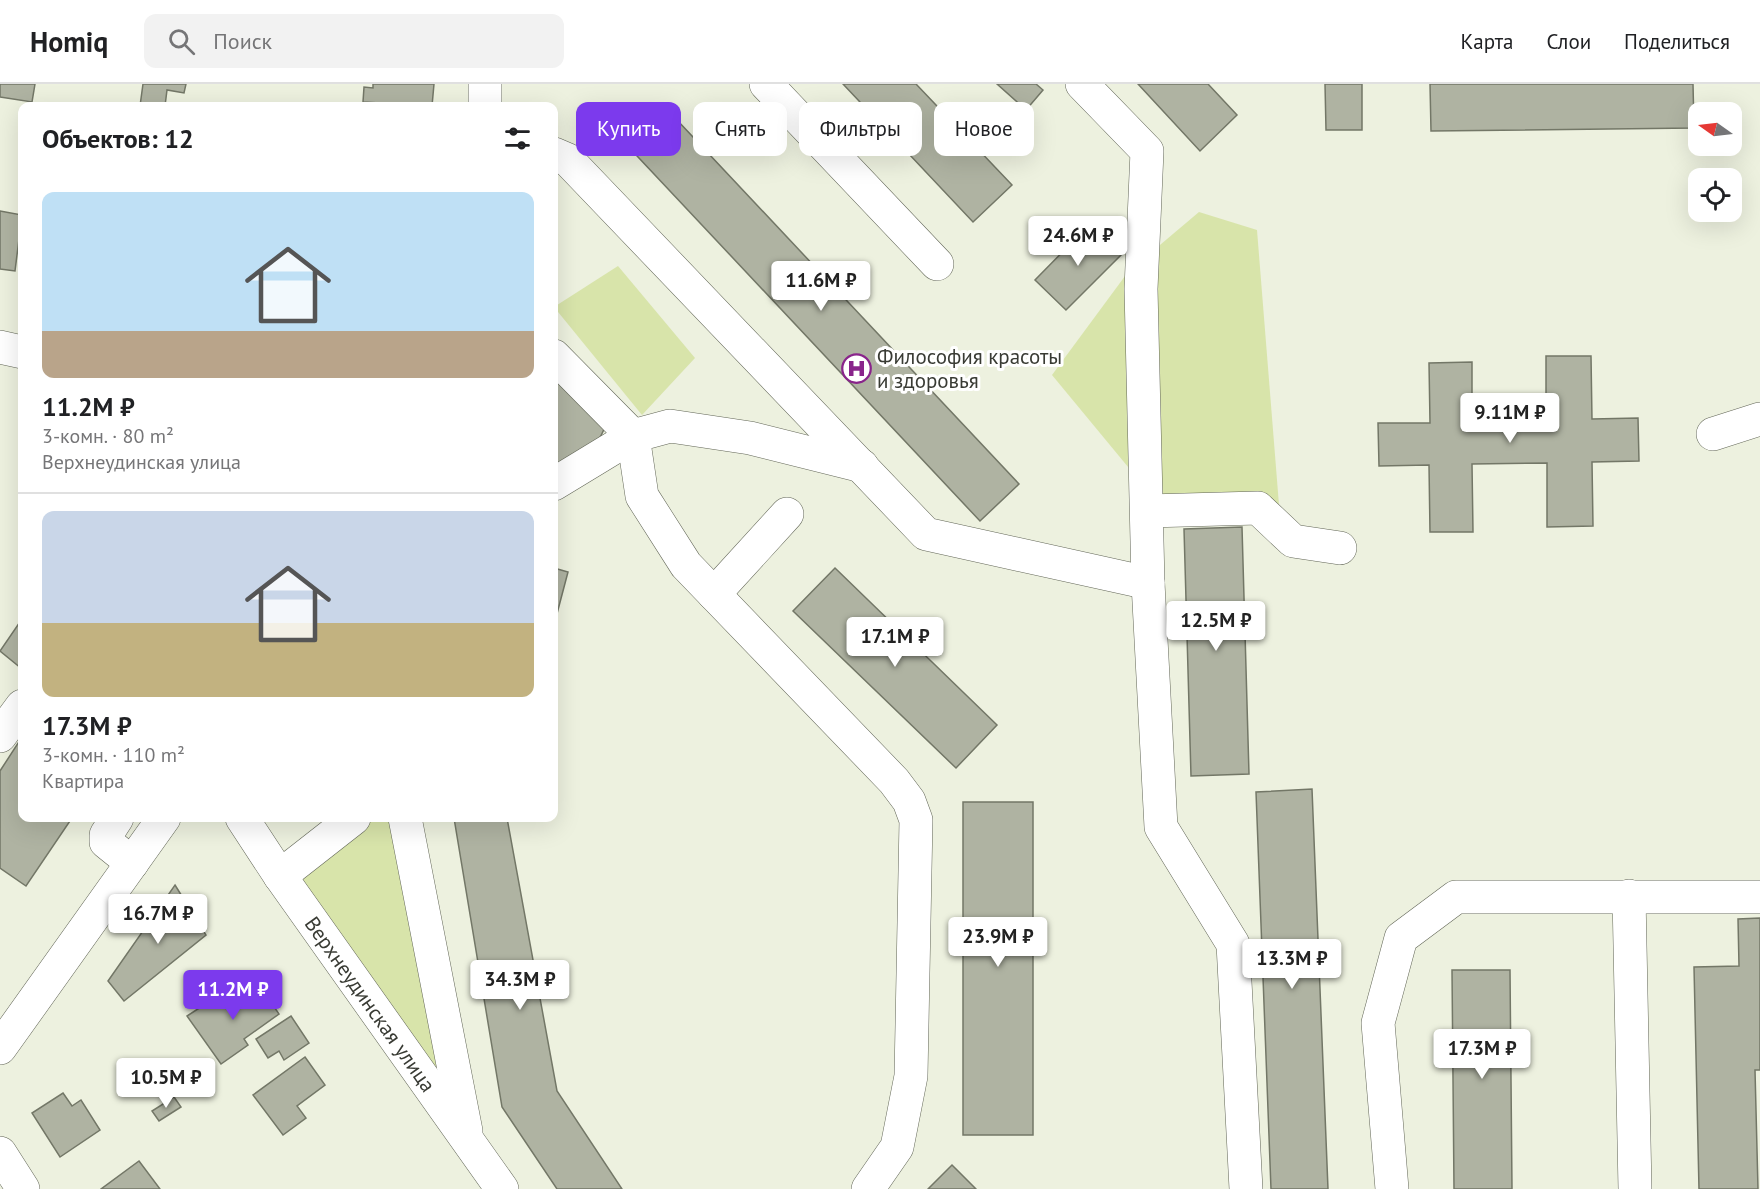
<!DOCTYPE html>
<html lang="ru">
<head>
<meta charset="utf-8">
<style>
	:root { --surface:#fff; --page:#f2f2f2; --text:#202124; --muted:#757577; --line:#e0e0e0; --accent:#7c3aed }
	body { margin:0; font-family:"PT Sans",sans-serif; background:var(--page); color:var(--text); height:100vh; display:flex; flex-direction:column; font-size:22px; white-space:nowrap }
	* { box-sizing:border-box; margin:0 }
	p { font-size:20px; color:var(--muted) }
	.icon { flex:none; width:33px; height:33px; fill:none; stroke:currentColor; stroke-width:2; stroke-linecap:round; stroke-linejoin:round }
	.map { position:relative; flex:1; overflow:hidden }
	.panel { position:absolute; left:18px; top:18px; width:540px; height:720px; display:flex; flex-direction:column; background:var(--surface); border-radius:12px; box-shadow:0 6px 24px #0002 }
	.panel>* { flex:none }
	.guide { position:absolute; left:576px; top:18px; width:570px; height:54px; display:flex; gap:12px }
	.needle { width:39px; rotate:284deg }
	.controls { position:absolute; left:1688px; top:18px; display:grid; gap:12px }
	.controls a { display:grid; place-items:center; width:54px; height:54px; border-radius:12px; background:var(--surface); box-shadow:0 6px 24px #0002; font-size:30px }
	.price { position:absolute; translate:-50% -51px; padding:0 14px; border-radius:6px; background:#fff; color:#222; font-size:20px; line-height:39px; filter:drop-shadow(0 2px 3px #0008) }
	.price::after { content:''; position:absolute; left:50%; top:36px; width:18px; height:14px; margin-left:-9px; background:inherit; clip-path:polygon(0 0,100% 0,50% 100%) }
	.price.current { background:var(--accent); color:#fff }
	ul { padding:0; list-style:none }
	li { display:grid; align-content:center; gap:12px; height:318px; padding:0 24px }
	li+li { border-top:2px solid var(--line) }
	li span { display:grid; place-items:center; height:186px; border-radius:12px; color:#555 }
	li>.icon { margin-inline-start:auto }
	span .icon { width:108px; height:108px; fill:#fffc; stroke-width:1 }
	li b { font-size:26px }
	h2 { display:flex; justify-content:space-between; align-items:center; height:72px; padding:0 24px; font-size:26px }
	.pill { padding:0 21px; border-radius:12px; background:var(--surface); box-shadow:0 6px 24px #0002; font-size:21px; line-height:54px }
	.pill.current { background:var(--accent); color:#fff }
	header { display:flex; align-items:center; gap:36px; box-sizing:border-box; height:84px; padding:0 30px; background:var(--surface); border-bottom:2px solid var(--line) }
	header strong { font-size:28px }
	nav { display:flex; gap:33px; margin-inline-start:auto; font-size:21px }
	.search { width:420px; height:54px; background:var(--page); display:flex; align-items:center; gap:15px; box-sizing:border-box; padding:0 21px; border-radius:12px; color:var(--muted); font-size:22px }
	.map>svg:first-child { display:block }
	.green { fill:#d8e4aa }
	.building { fill:#afb3a2; stroke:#737767; stroke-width:1.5 }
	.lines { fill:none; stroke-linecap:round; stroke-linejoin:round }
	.minor-casing { stroke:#626657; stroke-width:34 }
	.minor { stroke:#fff; stroke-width:33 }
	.labels { text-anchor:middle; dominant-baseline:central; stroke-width:6; stroke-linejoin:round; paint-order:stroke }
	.poi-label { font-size:21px; fill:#393b34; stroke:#fff; text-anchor:start }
	.street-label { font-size:21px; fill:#393b34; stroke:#fff }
</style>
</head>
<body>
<header>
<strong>Homiq</strong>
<div class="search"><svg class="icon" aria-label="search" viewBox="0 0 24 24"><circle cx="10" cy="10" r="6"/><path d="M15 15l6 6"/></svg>Поиск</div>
<nav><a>Карта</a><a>Слои</a><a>Поделиться</a></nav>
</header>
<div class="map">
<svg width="1760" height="1105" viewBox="0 0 1760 1105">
	<rect width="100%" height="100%" fill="#edf1df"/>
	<g class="green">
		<path d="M1199 128 1257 146 1279 421 1157 418 1052 291 1128 188Z"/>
		<path d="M618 182 695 274 642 331 554 223Z"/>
		<path d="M369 734H396L453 1014 297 792Z"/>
	</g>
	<g class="building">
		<path d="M0 0H35L32 18 0 13Z"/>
		<path d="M143 0H186L184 9 167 6 165 22H140Z"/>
		<path d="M373 0H434L432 22 363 18 364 3 373 4Z"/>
		<path d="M843 0H916L1012 101 973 138Z"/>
		<path d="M997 0H1036L1043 6 1026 26Z"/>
		<path d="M1138 0H1208L1237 31 1200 67Z"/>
		<path d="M1325 0H1362V46H1326Z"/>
		<path d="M1430 0H1693L1694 44 1431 47Z"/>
		<path d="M662 20 1019 400 980 437 623 57Z"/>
		<path d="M0 127 22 131 15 187 0 185Z"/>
		<path d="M1089 141 1121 171 1066 226 1035 196Z"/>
		<path d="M1546 272H1591L1592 335 1638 334 1639 377 1592 378 1593 442 1547 443V379L1472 380 1473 448H1430L1429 381 1379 382 1378 339H1430L1429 279 1472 278V337L1546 336Z"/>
		<path d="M554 279 606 341 597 360 562 381 554 379Z"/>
		<path d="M1242 443 1249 690 1191 692 1184 445Z"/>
		<path d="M554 484 568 488 554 541Z"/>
		<path d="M835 484 997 641 956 684 793 527Z"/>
		<path d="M22 535V585L0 567Z"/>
		<path d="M22 653V734H72L26 802 0 784V687Z"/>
		<path d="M1312 705 1328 1105H1271L1256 708Z"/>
		<rect x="963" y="718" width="70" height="333"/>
		<path d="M454 734H507L557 1007 622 1105H557L502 1023Z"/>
		<path d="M175 801 206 851 124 917 108 897Z"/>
		<path d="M1760 834V986H1755L1758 1105H1699L1694 883 1739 882 1738 835Z"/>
		<path d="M1452 886H1510L1512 1105H1454Z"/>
		<path d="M256 896 279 930 244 955 248 961 221 980 187 932 213 915 218 923Z"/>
		<path d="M291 932 309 959 284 976 279 967 268 974 256 955Z"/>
		<path d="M305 973 325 1001 297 1022 306 1034 283 1051 253 1011Z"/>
		<path d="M63 1009 72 1022 81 1016 100 1046 60 1073 32 1029Z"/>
		<path d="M174 1013 181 1023 159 1037 152 1027Z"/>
		<path d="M139 1077 160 1105H101Z"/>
		<path d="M952 1081 976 1105H928Z"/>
	</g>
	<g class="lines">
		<defs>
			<g id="minor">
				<path d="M766 0 937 180"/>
				<path d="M1082 0 1147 67 1141 205 1148 499 1161 743 1233 860 1246 1105"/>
				<path d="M485 22V0"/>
				<path d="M554 70 568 76 926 450 1148 499"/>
				<path d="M0 263 22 268"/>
				<path d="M554 272 633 352 642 412 686 481 894 697 909 717 916 736 911 992 897 1063 868 1105"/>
				<path d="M1713 350 1760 335"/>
				<path d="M554 400 633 352 670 342 750 354 862 382"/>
				<path d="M1148 427 1258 424 1293 457 1340 464"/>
				<path d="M714 510 787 430"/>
				<path d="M0 652 22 622"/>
				<path d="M117 734 106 751V758L132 779"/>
				<path id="s1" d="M242 734 280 792 502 1105"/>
				<path d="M405 734 466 1047"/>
				<path d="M280 792 354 734"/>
				<path d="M1629 812 1635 1105"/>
				<path d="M0 964 164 734"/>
				<path d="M0 1069 23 1105"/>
				<path d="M1392 1105 1378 939 1401 854 1456 813H1760"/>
			</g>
		</defs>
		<use href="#minor" class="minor-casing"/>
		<use href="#minor" class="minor"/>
	</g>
	<defs>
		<symbol id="hospital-ring" viewBox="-11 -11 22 22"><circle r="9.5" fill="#fff" stroke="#89248b" stroke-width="1.5"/><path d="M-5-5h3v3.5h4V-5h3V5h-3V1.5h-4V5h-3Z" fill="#89248b"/></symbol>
	</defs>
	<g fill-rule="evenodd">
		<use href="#hospital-ring" x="840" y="268" width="33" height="33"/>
	</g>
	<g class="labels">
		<g class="poi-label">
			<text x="877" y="272">Философия красоты<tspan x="877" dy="24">и здоровья</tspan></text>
		</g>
		<g class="street-label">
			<text stroke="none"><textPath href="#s1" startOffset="226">Верхнеудинская улица</textPath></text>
		</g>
	</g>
</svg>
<div class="controls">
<a><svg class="needle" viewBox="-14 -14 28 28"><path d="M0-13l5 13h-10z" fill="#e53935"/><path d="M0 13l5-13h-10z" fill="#757577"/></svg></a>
<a><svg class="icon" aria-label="locate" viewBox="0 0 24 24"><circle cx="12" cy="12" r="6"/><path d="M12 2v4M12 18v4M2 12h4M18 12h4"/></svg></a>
</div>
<b class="price" style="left:1078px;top:183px">24.6M ₽</b>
<b class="price" style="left:821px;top:228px">11.6M ₽</b>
<b class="price" style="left:1510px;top:360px">9.11M ₽</b>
<b class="price" style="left:1216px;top:568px">12.5M ₽</b>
<b class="price" style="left:895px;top:584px">17.1M ₽</b>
<b class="price" style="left:158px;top:861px">16.7M ₽</b>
<b class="price" style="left:998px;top:884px">23.9M ₽</b>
<b class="price" style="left:1292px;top:906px">13.3M ₽</b>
<b class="price" style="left:520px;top:927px">34.3M ₽</b>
<b class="price current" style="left:233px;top:937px">11.2M ₽</b>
<b class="price" style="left:1482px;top:996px">17.3M ₽</b>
<b class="price" style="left:166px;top:1025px">10.5M ₽</b>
<div class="guide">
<a class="pill current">Купить</a>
<a class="pill">Снять</a>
<a class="pill">Фильтры</a>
<a class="pill">Новое</a>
</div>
<section class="panel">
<h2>Объектов: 12<svg class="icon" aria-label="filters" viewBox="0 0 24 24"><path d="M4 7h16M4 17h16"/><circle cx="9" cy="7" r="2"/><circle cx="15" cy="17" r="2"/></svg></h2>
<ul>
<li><span style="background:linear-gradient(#bfe0f5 75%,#b9a48a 0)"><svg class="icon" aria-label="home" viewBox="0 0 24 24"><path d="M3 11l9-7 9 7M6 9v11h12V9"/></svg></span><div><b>11.2M ₽</b><p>3-комн. · 80 m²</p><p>Верхнеудинская улица</p></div></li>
<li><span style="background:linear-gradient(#c9d6e8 60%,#c2b280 0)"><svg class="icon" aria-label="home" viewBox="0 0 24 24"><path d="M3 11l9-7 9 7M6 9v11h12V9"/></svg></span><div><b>17.3M ₽</b><p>3-комн. · 110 m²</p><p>Квартира</p></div></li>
</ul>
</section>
</div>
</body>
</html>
